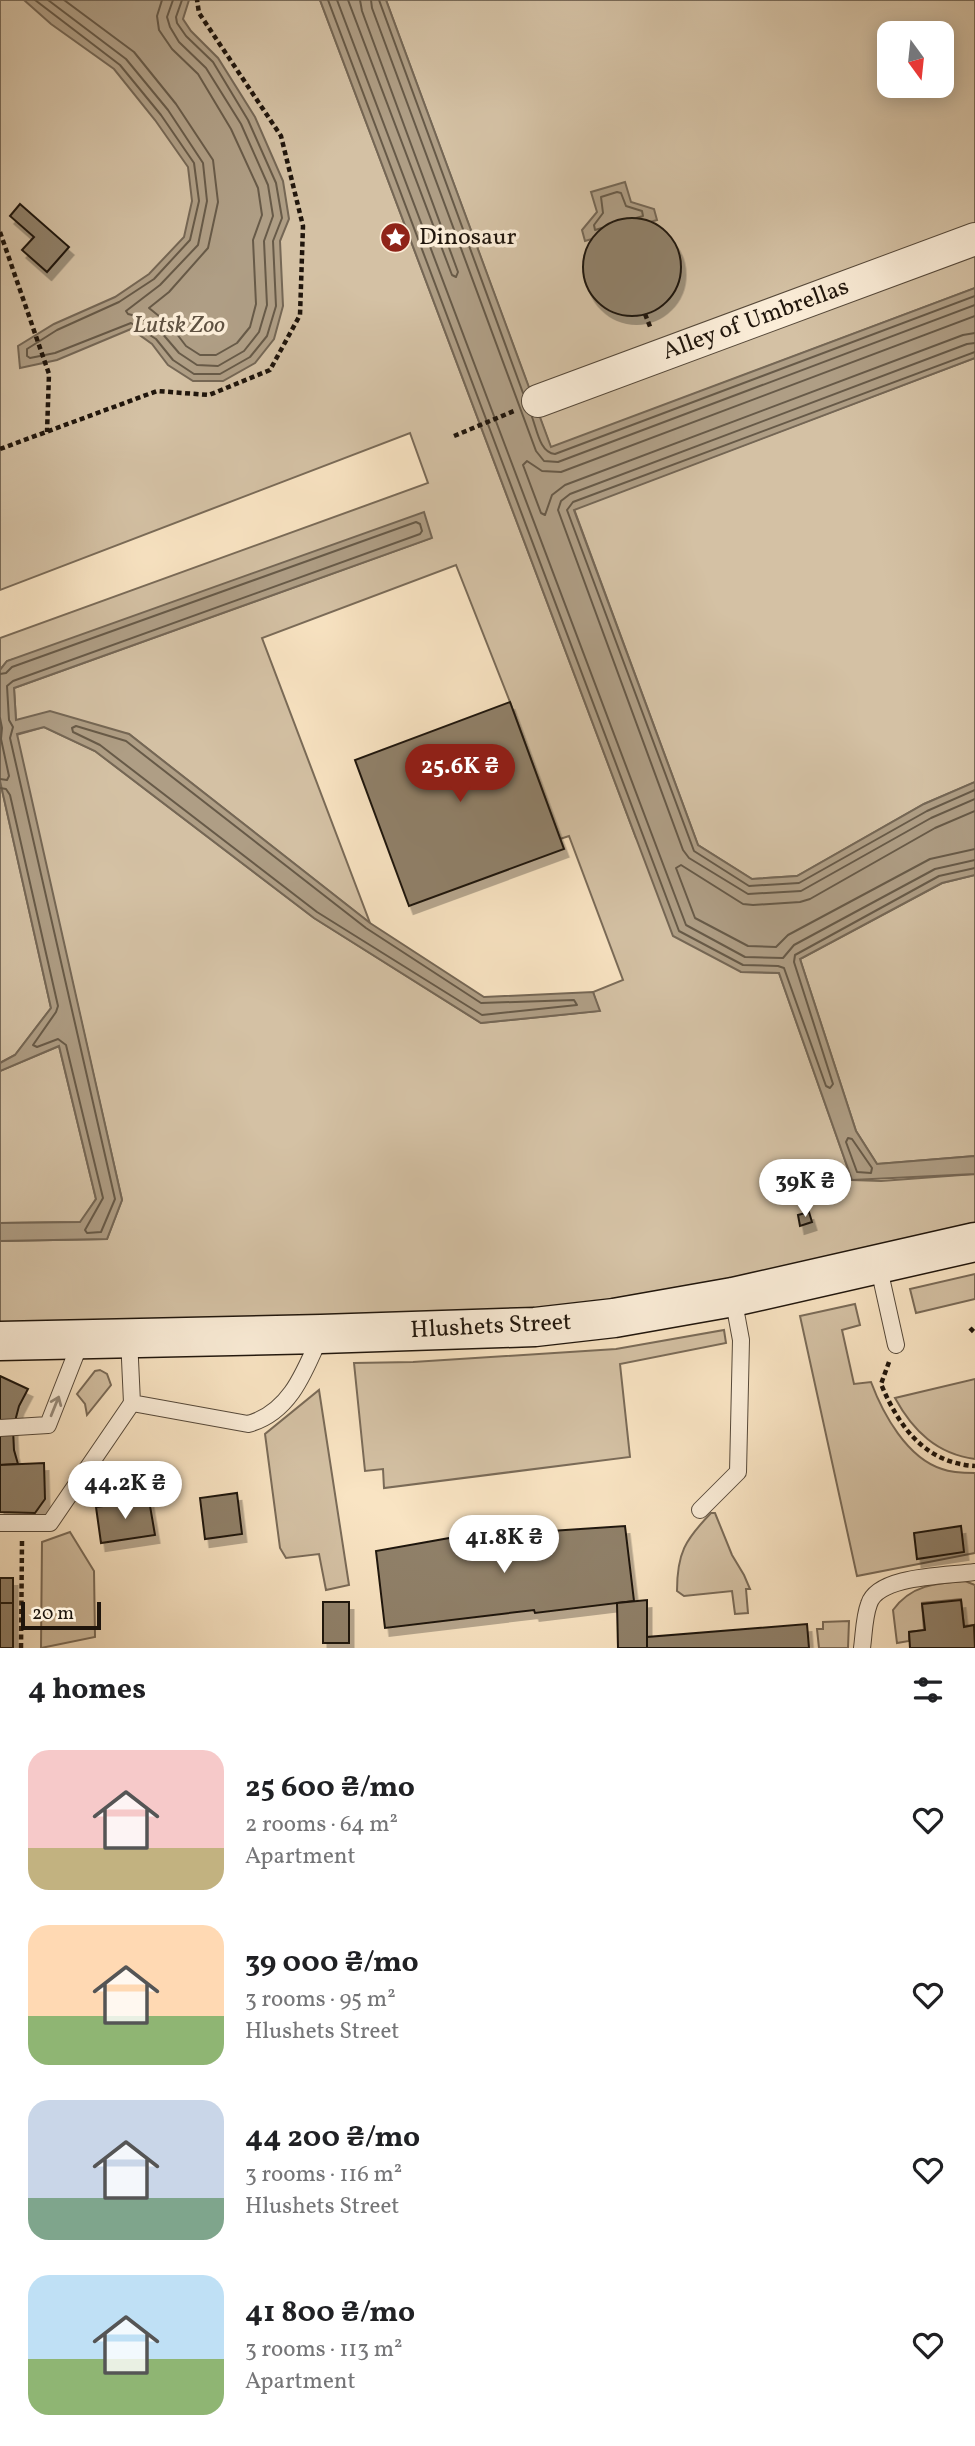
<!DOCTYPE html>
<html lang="en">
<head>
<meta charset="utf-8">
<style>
	:root { --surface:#fff; --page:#f2f2f2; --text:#202124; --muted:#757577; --accent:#8f2418 }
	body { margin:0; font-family:Vollkorn,serif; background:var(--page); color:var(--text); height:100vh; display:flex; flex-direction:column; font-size:26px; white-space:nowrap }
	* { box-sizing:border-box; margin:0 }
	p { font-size:23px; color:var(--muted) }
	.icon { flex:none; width:38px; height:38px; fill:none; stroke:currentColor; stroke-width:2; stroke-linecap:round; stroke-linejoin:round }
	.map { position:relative; height:1648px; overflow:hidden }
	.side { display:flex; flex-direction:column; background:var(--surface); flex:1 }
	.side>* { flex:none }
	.needle { width:46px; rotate:165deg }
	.fabs { position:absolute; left:877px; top:21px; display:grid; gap:14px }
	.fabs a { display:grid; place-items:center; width:77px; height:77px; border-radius:14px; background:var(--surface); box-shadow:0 4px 18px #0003; font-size:35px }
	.scale { position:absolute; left:21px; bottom:18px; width:80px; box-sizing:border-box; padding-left:7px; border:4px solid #1f150c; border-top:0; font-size:19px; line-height:24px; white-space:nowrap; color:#1f150c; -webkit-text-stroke:5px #fbedd8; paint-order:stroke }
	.price { position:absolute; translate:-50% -60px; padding:0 16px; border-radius:24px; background:#fff; color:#222; font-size:23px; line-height:46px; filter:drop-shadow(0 2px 4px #0008) }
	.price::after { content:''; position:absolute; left:50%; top:42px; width:21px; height:16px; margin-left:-10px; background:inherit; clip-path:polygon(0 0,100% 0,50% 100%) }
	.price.active { background:var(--accent); color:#fff }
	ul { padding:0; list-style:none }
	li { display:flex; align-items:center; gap:21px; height:175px; padding:0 28px }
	li span { display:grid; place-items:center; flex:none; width:196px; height:140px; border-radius:21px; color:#555 }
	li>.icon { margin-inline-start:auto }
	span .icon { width:84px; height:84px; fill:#fffc; stroke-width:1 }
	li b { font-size:30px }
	h2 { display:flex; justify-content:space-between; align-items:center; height:84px; padding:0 28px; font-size:30px }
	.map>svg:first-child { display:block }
	.green { fill:#d4c1a4; stroke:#7a6b58; stroke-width:2; fill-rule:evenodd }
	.water { fill:#af9e85; stroke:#756755; stroke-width:2 }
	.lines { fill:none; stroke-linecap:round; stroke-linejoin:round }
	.shore { stroke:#675a48; stroke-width:2 }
	.building { fill:#90816b; stroke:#1f150c; stroke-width:2; filter:url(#shadow) }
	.lane-casing { stroke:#56493a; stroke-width:18 }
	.street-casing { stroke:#56493a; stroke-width:34 }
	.secondary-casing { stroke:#1f150c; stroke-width:41 }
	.path { stroke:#1f150c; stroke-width:4.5; stroke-dasharray:5 3.5; stroke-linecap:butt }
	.lane { stroke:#fbedd8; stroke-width:16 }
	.street { stroke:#fbedd8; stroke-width:32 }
	.secondary { stroke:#fbedd8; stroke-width:38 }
	.oneway { stroke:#988c7c }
	.labels { text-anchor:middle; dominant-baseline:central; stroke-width:7; stroke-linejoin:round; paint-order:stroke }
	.poi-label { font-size:24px; fill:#1f150c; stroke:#fbedd8; text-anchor:start }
	.street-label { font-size:24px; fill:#1f150c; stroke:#fbedd8 }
	.park-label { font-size:24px; font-style:italic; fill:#5e5141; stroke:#fbedd8 }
</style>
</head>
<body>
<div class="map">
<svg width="975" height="1648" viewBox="0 0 975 1648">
	<defs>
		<filter id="shadow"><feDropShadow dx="4.5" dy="8" stdDeviation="0" flood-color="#0004"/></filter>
	</defs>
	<rect width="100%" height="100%" fill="#f9e4c3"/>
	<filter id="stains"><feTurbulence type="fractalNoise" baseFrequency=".00286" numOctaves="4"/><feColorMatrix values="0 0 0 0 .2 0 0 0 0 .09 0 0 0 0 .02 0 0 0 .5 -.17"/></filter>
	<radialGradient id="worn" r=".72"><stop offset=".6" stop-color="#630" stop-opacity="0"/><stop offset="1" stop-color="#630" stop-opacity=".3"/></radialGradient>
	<g class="green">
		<path d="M0 0H320L636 838 741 972 779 973 852 1180 881 1181 975 1174V1224L736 1281 533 1314 0 1323V1241L107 1239 122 1200 16 735 44 727 95 751 314 918 481 1023 599 1011 593 992 623 980 569 836 560 839 510 702 456 565 262 638 370 923 129 734 16 721 14 688 431 538 7 661 0 670V638L428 483 410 433 0 590Z"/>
		<path d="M386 0H975V288L551 448ZM889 33H942V86H889Z"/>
		<path d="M975 358V782L924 804 797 876 752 879 698 845 574 509Z"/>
		<path d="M0 781 51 1008 15 1055 0 1063Z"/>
		<path d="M975 875V1156L877 1164 856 1131 800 959 942 883Z"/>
		<path d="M59 1046 96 1199 81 1222 0 1223V1071Z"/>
		<path d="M975 1274V1299L916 1313 910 1289Z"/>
		<path d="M855 1304 860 1325 842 1330 854 1384 871 1382C883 1414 907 1458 942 1469 952 1473 964 1473 975 1473V1553L857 1576 800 1316Z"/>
		<path d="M724 1330 726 1343 620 1364 630 1457 384 1488 383 1469 365 1471 354 1363 413 1362 616 1349Z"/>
		<path d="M100 1370 107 1374 111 1385 87 1415 85 1404 77 1394 95 1371Z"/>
		<path d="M975 1379V1459C937 1454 913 1431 895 1398Z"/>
		<path d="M319 1390 349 1585 326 1590 319 1554 286 1558 280 1548 265 1434Z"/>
		<path d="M711 1513H715L732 1555 744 1575 750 1589H746L748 1613 735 1614 732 1591 684 1596 677 1591C677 1553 685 1540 711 1513Z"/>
		<path d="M70 1532 94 1571 95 1637 41 1648 42 1542Z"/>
		<path d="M965 1581 975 1585V1627L974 1625 964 1626 961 1599 922 1603 924 1630 909 1632V1641L897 1643 893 1610C911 1585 936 1583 965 1581Z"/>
		<path d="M849 1621 848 1648H819L817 1629H823V1622Z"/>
	</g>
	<g class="water">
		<path d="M24 0H189L183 19 191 31 218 58 255 117 283 181 289 219 280 241 283 306 274 339 255 363 223 381H193L168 365 152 344 131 329 57 360 20 368 18 346 54 324 115 297 149 274 184 237 192 201 188 167 155 120 114 69 51 24Z"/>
		<path d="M320 0H386L551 447 975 288V358L574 510 698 845 752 879 797 876 924 804 975 782V875L942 883 800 959 856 1131 877 1164 975 1156V1174L852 1180 779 973 741 972 673 936Z"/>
		<path d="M625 182 631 202 654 209 657 220 585 241 582 230 597 212 591 192Z"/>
		<path d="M424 512 432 538 14 688 16 720 50 711 129 734 370 923 484 997 593 992 600 1011 481 1023 314 918 95 751 44 727 17 734 122 1200 107 1239 0 1241V1223L80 1222 96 1199 59 1046 0 1071V1063L15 1055 51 1008 0 781V670L7 661Z"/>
	</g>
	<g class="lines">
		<g class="shore">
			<path d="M35 0 120 65 161 115 194 163 199 201 190 240 154 279 119 302 57 330 27 349V356L30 358 55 353 131 323 156 339 173 360 194 374H220L250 357 267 336 276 306 273 241 282 218 276 183 248 120 213 62 186 36 177 23 176 17 182 0"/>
			<path d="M48 0 126 59 168 110 203 163 207 201 198 245 160 285 126 311 128 314 140 317 161 332 179 353 197 365 218 366 244 351 259 332 267 305 264 241 273 216 268 185 241 124 206 68 179 42 170 27 167 17 173 0"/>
			<path d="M64 0 134 52 176 104 213 160 218 202 208 248 169 292 149 308 170 325 186 346 200 355H216L237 343 250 327 256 304 253 240 262 215 258 188 231 129 198 74 172 49 159 30 157 16 162 0"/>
			<path d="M328 0 679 931 743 965 778 966 784 968 826 1086 830 1088 833 1084 794 962 795 955 939 876 975 868"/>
			<path d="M337 0 686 925 745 957 783 958 794 945 935 869 975 860"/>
			<path d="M348 0 452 275 456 277 458 272 362 11 360 0"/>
			<path d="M371 0 372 8 536 451 544 461 558 462 975 305"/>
			<path d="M379 0 523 393"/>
			<path d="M617 192 621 193 626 206 642 211 643 216 595 230 594 225 603 213 601 197Z"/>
			<path d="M975 316 561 472 542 471 527 461 523 465 541 513 545 515 552 495 565 485 963 335 975 333"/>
			<path d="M975 343 967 344 570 494 561 501 558 510 683 850 689 858 748 894 801 891 931 818 975 799"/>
			<path d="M975 352 573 502 567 510 694 851 749 886 799 883 927 811 975 790"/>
			<path d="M532 417C537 430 540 453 555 454L975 296"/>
			<path d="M0 674 6 673 12 667 416 522 420 524 422 531 420 534 13 681 7 686 9 720 13 727 10 738 115 1199 101 1232 87 1233 85 1230 103 1198 66 1045 58 1039 37 1047 33 1045 56 1012 58 1006 10 795 6 789 0 788"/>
			<path d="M0 718 2 728 1 739 9 776 7 780 0 779"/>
			<path d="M76 726 126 741 366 928 481 1003 574 1000 577 1005 482 1015 317 912 100 745 73 732 72 728Z"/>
			<path d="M975 811 935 828 810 899 800 902 753 905 743 904 681 865 676 868 695 918 748 946 776 947 788 935 930 859 975 849"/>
			<path d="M848 1138 852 1139 872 1168 871 1173 857 1172 846 1142Z"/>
		</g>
	</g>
	<g class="building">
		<path d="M20 204 69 247 47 272 22 250 34 237 10 216Z"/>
		<circle cx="632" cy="267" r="49"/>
		<path d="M510 702 564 849 409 906 355 760Z"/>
		<path d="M809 1212 812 1222 800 1226 798 1215Z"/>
		<path d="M0 1376 28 1389 19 1406 13 1429 14 1450 18 1464 0 1465Z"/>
		<path d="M44 1463 45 1499 35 1513 0 1512V1465Z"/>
		<path d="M237 1493 242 1534 205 1539 200 1498Z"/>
		<path d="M149 1500 155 1535 101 1543 96 1507Z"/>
		<path d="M625 1526 634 1601 535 1613 534 1610 385 1628 376 1551 472 1534 473 1541 521 1537V1533Z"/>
		<path d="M961 1526 964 1552 917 1559 914 1533Z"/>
		<rect x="0" y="1578" width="13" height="25"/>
		<path d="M647 1600V1648H618L617 1603Z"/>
		<path d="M961 1600 964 1627 974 1625 975 1648H910L909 1632 925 1630 922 1604Z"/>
		<rect x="323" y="1602" width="26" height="41"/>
		<rect x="0" y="1603" width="13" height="45"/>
		<path d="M807 1624 809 1648H647V1637Z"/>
	</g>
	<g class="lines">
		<defs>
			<g id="lane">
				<path d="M878 1264 896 1345"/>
				<path d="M129 1338 132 1403 248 1424C290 1413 305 1371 321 1334"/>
				<path d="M0 1428 48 1425 81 1341"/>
				<path d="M700 1510 738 1472 741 1340 733 1297"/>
				<path d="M0 1523H50L132 1403"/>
				<path d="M862 1648C864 1634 864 1617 869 1604 878 1575 948 1576 975 1572"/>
			</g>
			<path id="street" d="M538 401 975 239"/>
			<path id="secondary" d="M0 1341 321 1334 535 1327 614 1318 733 1297 975 1242"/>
		</defs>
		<use href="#lane" class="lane-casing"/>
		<use href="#street" class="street-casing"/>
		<use href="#secondary" class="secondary-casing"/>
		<g class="path">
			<path d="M0 232 49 374 47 432"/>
			<path d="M645 314 651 329"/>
			<path d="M454 436 514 411"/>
			<path d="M0 449 157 391 209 395 270 370 300 315 303 226 281 136 199 13 197 0"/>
			<path d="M970 1328 975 1333"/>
			<path d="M889 1362 881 1384C899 1427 925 1463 975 1466"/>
			<path d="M21 1648 22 1541"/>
		</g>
		<use href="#lane" class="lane"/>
		<use href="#street" class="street"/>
		<use href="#secondary" class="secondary"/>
	</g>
	<defs><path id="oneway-shaft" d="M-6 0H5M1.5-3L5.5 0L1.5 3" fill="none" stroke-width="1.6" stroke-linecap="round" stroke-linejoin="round" transform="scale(1.75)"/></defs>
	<use class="oneway" href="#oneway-shaft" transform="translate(55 1406) rotate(-68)"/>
	<defs>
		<symbol id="sight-disc" viewBox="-11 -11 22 22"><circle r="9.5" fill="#8f2418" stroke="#fbedd8"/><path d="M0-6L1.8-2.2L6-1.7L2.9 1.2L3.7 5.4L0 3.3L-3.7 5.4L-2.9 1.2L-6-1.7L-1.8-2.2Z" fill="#fff"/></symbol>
	</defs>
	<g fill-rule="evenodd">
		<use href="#sight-disc" x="378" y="220" width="35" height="35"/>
	</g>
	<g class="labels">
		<g class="poi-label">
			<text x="419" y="238">Dinosaur</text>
		</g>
		<g class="street-label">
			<text transform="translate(756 320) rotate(-20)">Alley of Umbrellas</text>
			<text transform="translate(491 1327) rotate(-3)">Hlushets Street</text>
		</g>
		<g class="park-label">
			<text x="179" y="326">Lutsk Zoo</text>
		</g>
	</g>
	<rect width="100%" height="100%" filter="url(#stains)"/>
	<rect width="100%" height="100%" fill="url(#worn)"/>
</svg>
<div class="fabs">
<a><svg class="needle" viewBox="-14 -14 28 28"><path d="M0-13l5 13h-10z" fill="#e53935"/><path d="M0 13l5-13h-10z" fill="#757577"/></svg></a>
</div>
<div class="scale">20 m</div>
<b class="price active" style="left:460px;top:804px">25.6K ₴</b>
<b class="price" style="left:805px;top:1219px">39K ₴</b>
<b class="price" style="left:125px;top:1521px">44.2K ₴</b>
<b class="price" style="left:504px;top:1575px">41.8K ₴</b>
</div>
<section class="side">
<h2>4 homes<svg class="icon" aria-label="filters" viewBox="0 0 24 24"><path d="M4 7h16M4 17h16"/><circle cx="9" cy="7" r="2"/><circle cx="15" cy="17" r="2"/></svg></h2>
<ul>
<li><span style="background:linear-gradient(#f6c9c9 70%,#c2b280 0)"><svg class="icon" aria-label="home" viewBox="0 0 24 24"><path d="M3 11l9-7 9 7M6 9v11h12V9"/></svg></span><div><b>25 600 ₴/mo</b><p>2 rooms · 64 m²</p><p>Apartment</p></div><svg class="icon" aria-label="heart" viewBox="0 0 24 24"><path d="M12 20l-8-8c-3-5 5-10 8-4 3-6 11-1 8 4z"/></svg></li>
<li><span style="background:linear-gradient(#ffd9b3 65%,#8fb573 0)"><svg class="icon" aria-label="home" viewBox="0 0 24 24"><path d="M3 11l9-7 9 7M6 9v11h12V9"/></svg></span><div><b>39 000 ₴/mo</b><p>3 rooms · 95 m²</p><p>Hlushets Street</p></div><svg class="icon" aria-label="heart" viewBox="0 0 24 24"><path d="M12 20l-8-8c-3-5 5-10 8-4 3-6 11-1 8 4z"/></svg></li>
<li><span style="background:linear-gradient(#c9d6e8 70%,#7fa58c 0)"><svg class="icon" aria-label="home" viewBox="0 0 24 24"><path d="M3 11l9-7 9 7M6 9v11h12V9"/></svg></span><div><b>44 200 ₴/mo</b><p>3 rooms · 116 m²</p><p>Hlushets Street</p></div><svg class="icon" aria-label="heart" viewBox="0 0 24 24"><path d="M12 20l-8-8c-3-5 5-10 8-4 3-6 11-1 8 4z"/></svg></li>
<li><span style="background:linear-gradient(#bfe0f5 60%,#8fb573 0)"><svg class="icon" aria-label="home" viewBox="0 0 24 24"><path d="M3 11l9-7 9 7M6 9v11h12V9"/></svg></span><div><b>41 800 ₴/mo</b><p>3 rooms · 113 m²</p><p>Apartment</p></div><svg class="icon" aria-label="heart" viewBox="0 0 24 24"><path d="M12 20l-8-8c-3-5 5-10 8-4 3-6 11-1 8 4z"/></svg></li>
</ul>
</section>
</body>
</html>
